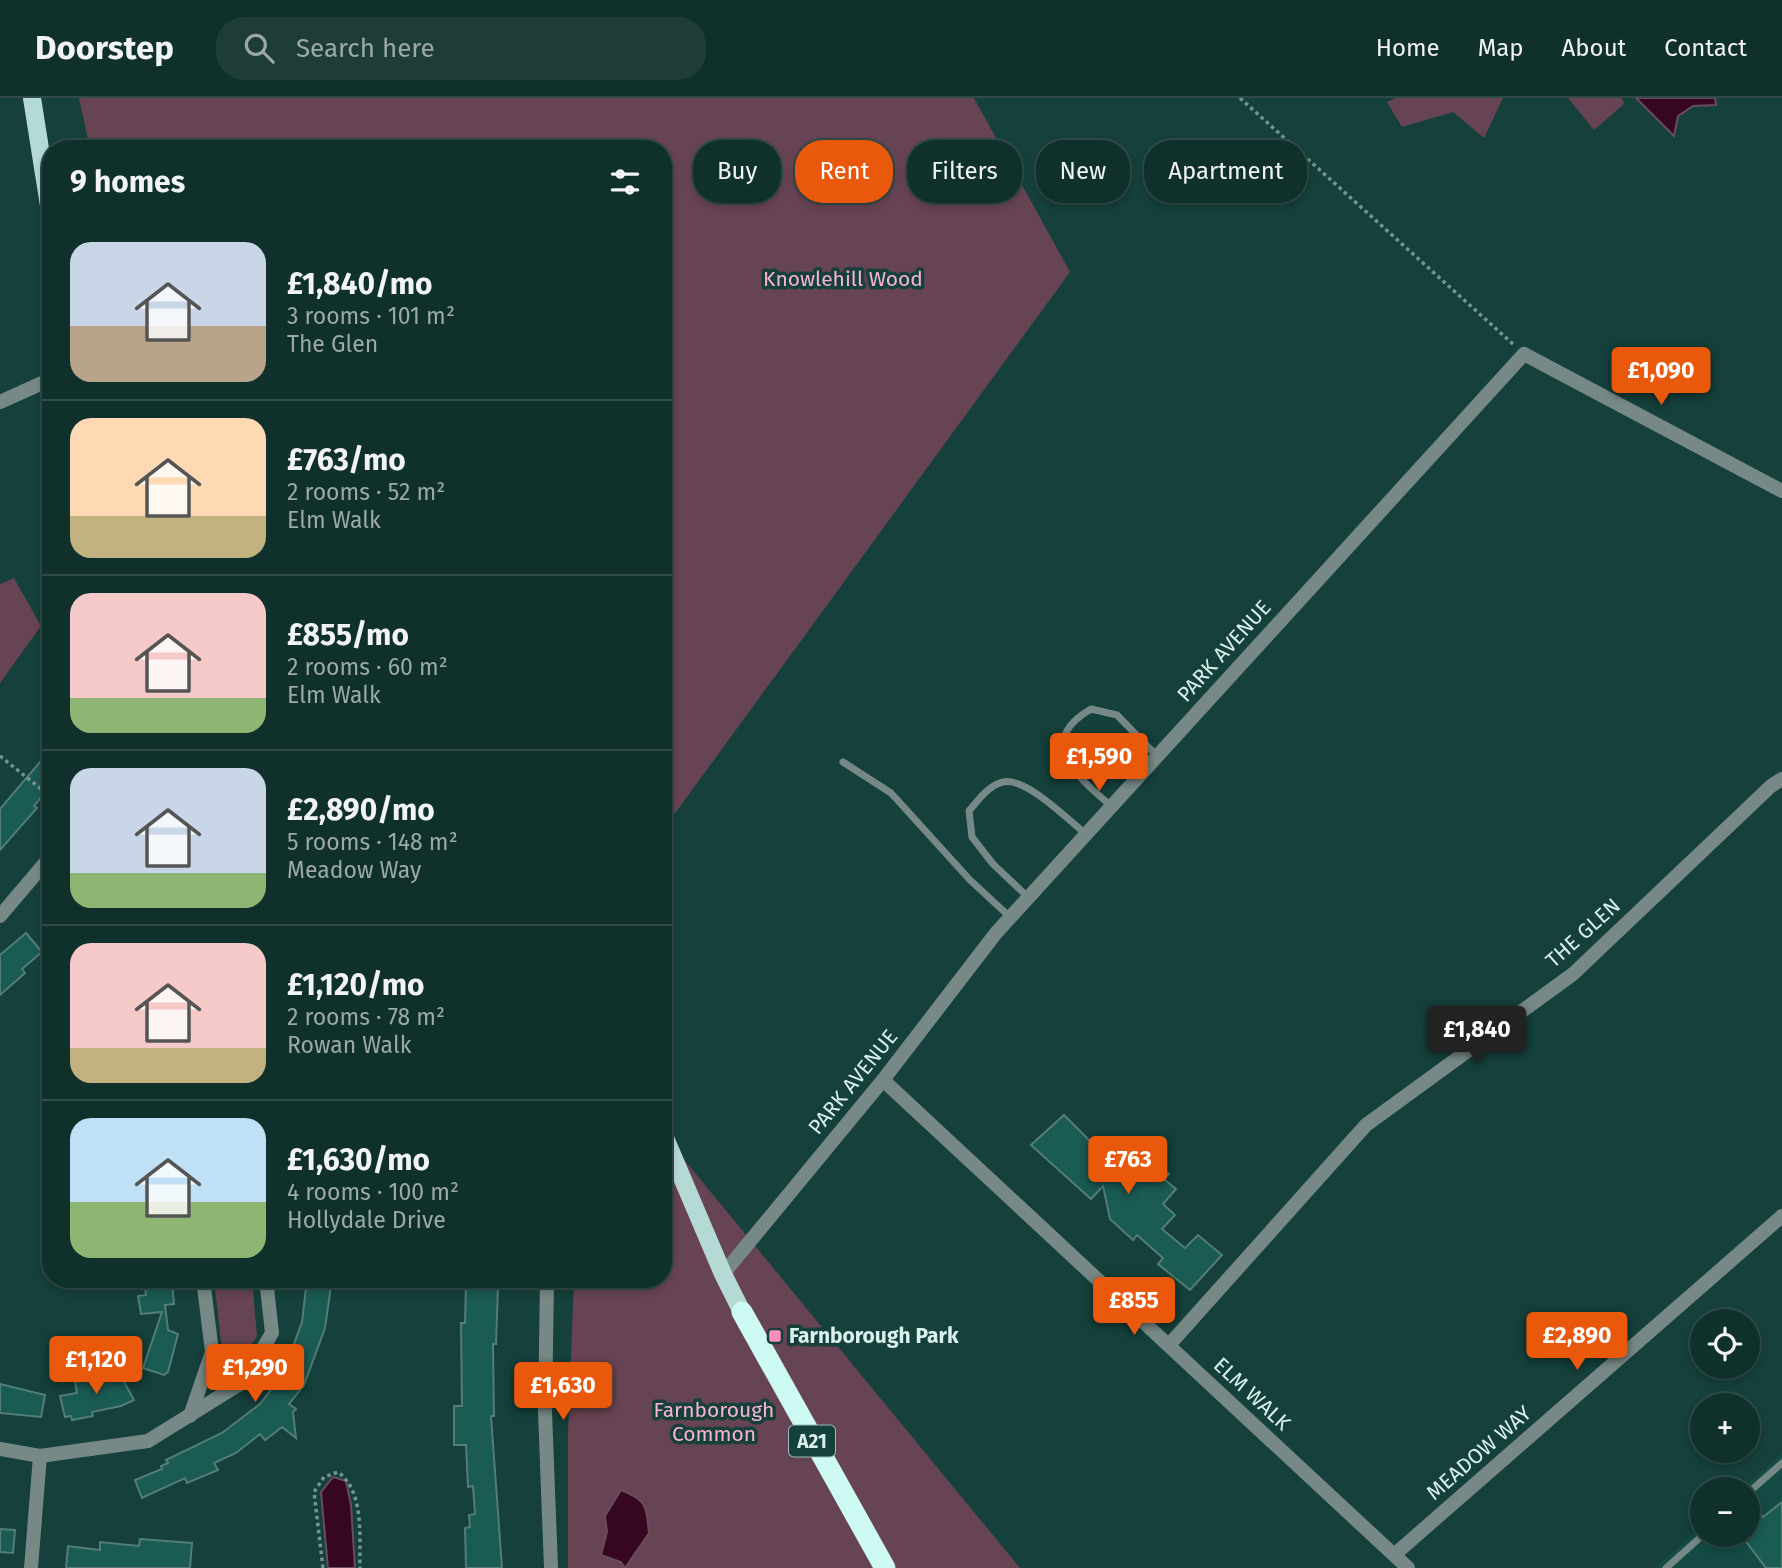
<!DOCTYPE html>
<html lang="en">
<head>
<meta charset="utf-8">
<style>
	:root { --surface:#10302c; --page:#1e3c38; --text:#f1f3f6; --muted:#9ca9a9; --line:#304b48; --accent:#ea580c }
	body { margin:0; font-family:"Fira Sans",sans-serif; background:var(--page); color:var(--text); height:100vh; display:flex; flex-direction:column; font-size:26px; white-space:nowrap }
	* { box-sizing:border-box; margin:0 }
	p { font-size:23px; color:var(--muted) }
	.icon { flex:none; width:38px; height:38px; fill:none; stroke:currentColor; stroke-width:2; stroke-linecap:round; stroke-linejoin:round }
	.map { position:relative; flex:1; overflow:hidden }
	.panel { position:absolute; left:42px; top:42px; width:630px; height:1148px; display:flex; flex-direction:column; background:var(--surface); border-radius:28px; box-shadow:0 4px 10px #0003,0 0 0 2px var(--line) }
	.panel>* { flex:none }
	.top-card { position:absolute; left:693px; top:42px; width:665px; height:63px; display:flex; gap:14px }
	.tools { position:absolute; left:1690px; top:1211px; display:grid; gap:14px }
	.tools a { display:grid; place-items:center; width:70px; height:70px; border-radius:50%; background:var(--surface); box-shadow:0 4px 10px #0003,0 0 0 2px var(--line); font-size:35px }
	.price { position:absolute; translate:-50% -60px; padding:0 16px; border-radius:7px; background:var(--accent); color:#fff; font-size:23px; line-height:46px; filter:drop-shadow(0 2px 4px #0008) }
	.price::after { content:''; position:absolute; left:50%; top:42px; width:21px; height:16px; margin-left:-10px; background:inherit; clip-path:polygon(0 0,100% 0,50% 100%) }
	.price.current { background:#222; color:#fff }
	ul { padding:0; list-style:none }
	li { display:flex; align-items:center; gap:21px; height:175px; padding:0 28px }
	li+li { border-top:2px solid var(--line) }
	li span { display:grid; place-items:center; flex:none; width:196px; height:140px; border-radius:21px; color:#555 }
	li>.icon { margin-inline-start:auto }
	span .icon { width:84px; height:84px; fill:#fffc; stroke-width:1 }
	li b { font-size:30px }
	h2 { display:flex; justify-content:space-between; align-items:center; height:84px; padding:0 28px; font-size:30px }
	.chip { padding:0 24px; border-radius:28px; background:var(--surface); box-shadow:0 4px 10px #0003,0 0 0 2px var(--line); font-size:24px; line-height:63px }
	.chip.current { background:var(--accent); color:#fff }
	header { display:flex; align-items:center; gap:42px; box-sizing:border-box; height:98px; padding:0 35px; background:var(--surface); border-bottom:2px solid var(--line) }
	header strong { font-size:33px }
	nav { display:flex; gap:38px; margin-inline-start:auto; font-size:24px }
	.search { width:490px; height:63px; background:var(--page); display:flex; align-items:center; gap:18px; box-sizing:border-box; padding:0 24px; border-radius:28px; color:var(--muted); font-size:26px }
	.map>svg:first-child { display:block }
	.built { fill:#144b45 }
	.green { fill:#674453 }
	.water { fill:#370721; stroke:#684d5e; stroke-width:2 }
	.building { fill:#1a5b54; stroke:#537d77; stroke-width:2 }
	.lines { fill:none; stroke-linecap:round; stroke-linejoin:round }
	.path { stroke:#749591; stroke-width:3.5; stroke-dasharray:3.5 3.5; stroke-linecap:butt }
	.lane { stroke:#778986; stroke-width:7 }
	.street { stroke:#778986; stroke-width:14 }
	.primary { stroke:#b5dad5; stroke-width:18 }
	.highway { stroke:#cdfbf4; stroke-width:21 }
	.poi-dot { fill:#fd8ec0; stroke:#15403b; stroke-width:2.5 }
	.labels { text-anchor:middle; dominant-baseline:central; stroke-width:7; stroke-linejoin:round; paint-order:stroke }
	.shield { fill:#15403b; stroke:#9fbbb7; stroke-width:2 }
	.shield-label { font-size:19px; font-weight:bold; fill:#daf0ec }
	.park-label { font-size:21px; fill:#f9b3d0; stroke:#15403b }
	.street-label { font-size:21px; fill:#daf0ec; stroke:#15403b }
	.poi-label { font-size:21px; font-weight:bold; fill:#daf0ec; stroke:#15403b; text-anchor:start }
</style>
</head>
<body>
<header>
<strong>Doorstep</strong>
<div class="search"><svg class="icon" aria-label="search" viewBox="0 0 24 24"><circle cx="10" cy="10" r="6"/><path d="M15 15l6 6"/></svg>Search here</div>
<nav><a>Home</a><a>Map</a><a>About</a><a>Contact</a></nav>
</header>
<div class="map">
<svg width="1782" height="1470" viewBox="0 0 1782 1470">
	<rect width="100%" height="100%" fill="#15403b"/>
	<path class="built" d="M1782 1355V1470H1655L1703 1427V1437H1748V1391H1742Z"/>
	<g class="green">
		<path d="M79 0H974L1070 174 676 714 663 723V51H90Z"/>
		<path d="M1396 0H1503L1484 40 1453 14 1402 29 1387 4Z"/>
		<path d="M1568 0H1622L1624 6 1594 32Z"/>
		<path d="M14 480 41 528 0 585V486Z"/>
		<path d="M663 1036 1020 1470H568V1337L574 1181H663Z"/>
		<path d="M214 1181H252L257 1238 232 1277 210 1290 222 1252Z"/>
	</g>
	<g class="water">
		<path d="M1636 0H1715L1716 7 1693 8 1678 18 1674 38Z"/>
		<path d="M333 1379 346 1383 351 1407 355 1470H328L321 1394Z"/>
		<path d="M621 1392C647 1402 646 1408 649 1435L625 1470 621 1464 601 1457 607 1434 605 1418Z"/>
	</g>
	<g class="building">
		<path d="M51 651V687L34 708 37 710 0 752V711Z"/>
		<path d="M26 835 42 854 22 871 25 875 0 897V857Z"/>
		<path d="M1064 1017 1110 1063 1130 1044 1169 1076 1164 1081 1176 1091 1163 1106 1175 1117 1162 1131 1185 1150 1198 1137 1222 1157 1190 1192 1158 1166 1163 1160 1137 1137 1133 1142 1110 1121 1103 1088 1091 1101 1031 1047Z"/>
		<path d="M144 1181 172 1183 174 1206 165 1207 168 1232 178 1236 168 1274 164 1277 143 1270 162 1214 141 1216 138 1198 146 1197Z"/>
		<path d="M307 1181H332L325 1230 304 1287 289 1306 296 1311 293 1314 296 1340 282 1329 265 1342 260 1336 236 1355 214 1365 218 1372 187 1385 185 1380 142 1400 135 1382 162 1371 161 1368 168 1365 166 1362 222 1335 260 1306 283 1276 302 1224Z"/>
		<path d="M466 1188H498L496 1246H493L494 1318H491L502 1470H466L465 1430 470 1429 469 1417 475 1416 473 1388 468 1389 466 1347H454V1308H462L461 1225H465Z"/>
		<path d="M117 1271 134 1302 121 1308 92 1314 93 1318 72 1322 71 1318 65 1319 60 1298 77 1295 75 1284 103 1278Z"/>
		<path d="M0 1286 45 1297 41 1319 0 1315Z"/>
		<path d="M1749 1401 1763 1419 1782 1404V1470H1766L1741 1437H1748Z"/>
		<path d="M0 1431 15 1432 13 1455 0 1454Z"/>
		<path d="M140 1441 192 1445 190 1470H66L68 1448 100 1452V1444L139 1448Z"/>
	</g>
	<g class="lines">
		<g class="path">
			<path d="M1240 0 1514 247"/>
			<path d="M0 658 51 699"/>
			<path d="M323 1470 314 1394 324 1379 338 1374C365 1394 359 1439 360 1470"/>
		</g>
		<g class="lane">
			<path d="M843 664 891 695 970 782 1010 819"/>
			<path d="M1111 708C1078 679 1034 644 1091 611L1117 617 1157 658"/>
			<path d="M1028 799 993 766 972 739 969 713C978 702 989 687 1003 684 1026 679 1067 721 1086 736"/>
			<path d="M1748 1395 1782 1365"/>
			<path d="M1666 1470 1703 1437"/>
		</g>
		<g class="street">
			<path d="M0 304 51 281"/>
			<path d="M0 818 51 758"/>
			<path d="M883 982 1408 1470"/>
			<path d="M723 1176 883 982 996 835 1524 256 1782 393"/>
			<path d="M547 1181 545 1314 551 1470"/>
			<path d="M1169 1247 1366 1027 1573 876 1771 688 1782 681"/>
			<path d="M190 1318 212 1254 203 1181"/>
			<path d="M0 1351 40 1358 31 1470"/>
			<path d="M40 1358 148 1343 243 1284 272 1235 266 1181"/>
			<path d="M1394 1457 1782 1118"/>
		</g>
		<g class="primary">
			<path d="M32 0 51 120"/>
			<path d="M663 1035 723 1176 742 1214"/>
		</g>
		<path class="highway" d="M742 1214 885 1470"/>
	</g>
	<rect class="poi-dot" x="768" y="1231" width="14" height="14" rx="3.5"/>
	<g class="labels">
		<rect class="shield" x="789" y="1327.5" width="46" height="31" rx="5"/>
		<g class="shield-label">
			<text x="812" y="1343">A21</text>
		</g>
		<g class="park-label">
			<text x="843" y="181">Knowlehill Wood</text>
			<text x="714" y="1312">Farnborough<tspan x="714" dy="24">Common</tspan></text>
		</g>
		<g class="street-label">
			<text transform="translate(1224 553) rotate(-48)">PARK AVENUE</text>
			<text transform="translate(1583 835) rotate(-42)">THE GLEN</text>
			<text transform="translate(853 984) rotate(-51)">PARK AVENUE</text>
			<text transform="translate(1252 1296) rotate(43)">ELM WALK</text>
			<text transform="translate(1479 1355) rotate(-41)">MEADOW WAY</text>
		</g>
		<g class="poi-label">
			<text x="789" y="1238">Farnborough Park</text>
		</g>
	</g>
</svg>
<div class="tools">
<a><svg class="icon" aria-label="locate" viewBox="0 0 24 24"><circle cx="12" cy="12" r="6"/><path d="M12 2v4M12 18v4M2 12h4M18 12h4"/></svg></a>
<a>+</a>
<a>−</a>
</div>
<b class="price" style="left:1661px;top:309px">£1,090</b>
<b class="price" style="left:1099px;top:695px">£1,590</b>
<b class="price current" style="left:1477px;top:968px">£1,840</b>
<b class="price" style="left:1128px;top:1098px">£763</b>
<b class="price" style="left:1134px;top:1239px">£855</b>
<b class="price" style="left:1577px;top:1274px">£2,890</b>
<b class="price" style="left:96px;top:1298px">£1,120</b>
<b class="price" style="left:255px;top:1306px">£1,290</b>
<b class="price" style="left:563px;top:1324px">£1,630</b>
<div class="top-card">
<a class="chip">Buy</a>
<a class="chip current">Rent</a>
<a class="chip">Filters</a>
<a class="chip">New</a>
<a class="chip">Apartment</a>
</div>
<section class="panel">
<h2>9 homes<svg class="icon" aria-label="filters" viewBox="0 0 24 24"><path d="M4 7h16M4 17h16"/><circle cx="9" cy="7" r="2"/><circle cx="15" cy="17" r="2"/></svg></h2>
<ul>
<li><span style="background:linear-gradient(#c9d6e8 60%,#b9a48a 0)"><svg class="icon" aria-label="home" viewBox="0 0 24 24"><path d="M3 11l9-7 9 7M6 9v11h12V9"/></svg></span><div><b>£1,840/mo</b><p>3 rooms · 101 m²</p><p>The Glen</p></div></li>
<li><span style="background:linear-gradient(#ffd9b3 70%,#c2b280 0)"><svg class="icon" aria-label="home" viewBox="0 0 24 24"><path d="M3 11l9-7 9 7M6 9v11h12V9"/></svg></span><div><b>£763/mo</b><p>2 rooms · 52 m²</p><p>Elm Walk</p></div></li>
<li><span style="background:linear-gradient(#f6c9c9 75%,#8fb573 0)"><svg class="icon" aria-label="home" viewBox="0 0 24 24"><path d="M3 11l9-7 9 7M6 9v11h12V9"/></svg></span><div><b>£855/mo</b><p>2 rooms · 60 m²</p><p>Elm Walk</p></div></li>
<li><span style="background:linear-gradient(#c9d6e8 75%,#8fb573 0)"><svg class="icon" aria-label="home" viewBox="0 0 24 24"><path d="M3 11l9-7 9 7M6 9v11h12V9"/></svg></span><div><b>£2,890/mo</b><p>5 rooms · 148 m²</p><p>Meadow Way</p></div></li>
<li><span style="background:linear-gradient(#f6c9c9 75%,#c2b280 0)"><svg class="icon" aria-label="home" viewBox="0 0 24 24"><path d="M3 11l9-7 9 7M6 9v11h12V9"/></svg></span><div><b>£1,120/mo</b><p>2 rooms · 78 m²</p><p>Rowan Walk</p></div></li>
<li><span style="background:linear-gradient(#bfe0f5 60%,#8fb573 0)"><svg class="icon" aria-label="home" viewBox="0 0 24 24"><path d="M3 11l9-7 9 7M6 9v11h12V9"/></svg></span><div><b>£1,630/mo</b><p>4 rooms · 100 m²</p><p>Hollydale Drive</p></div></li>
</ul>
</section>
</div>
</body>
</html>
